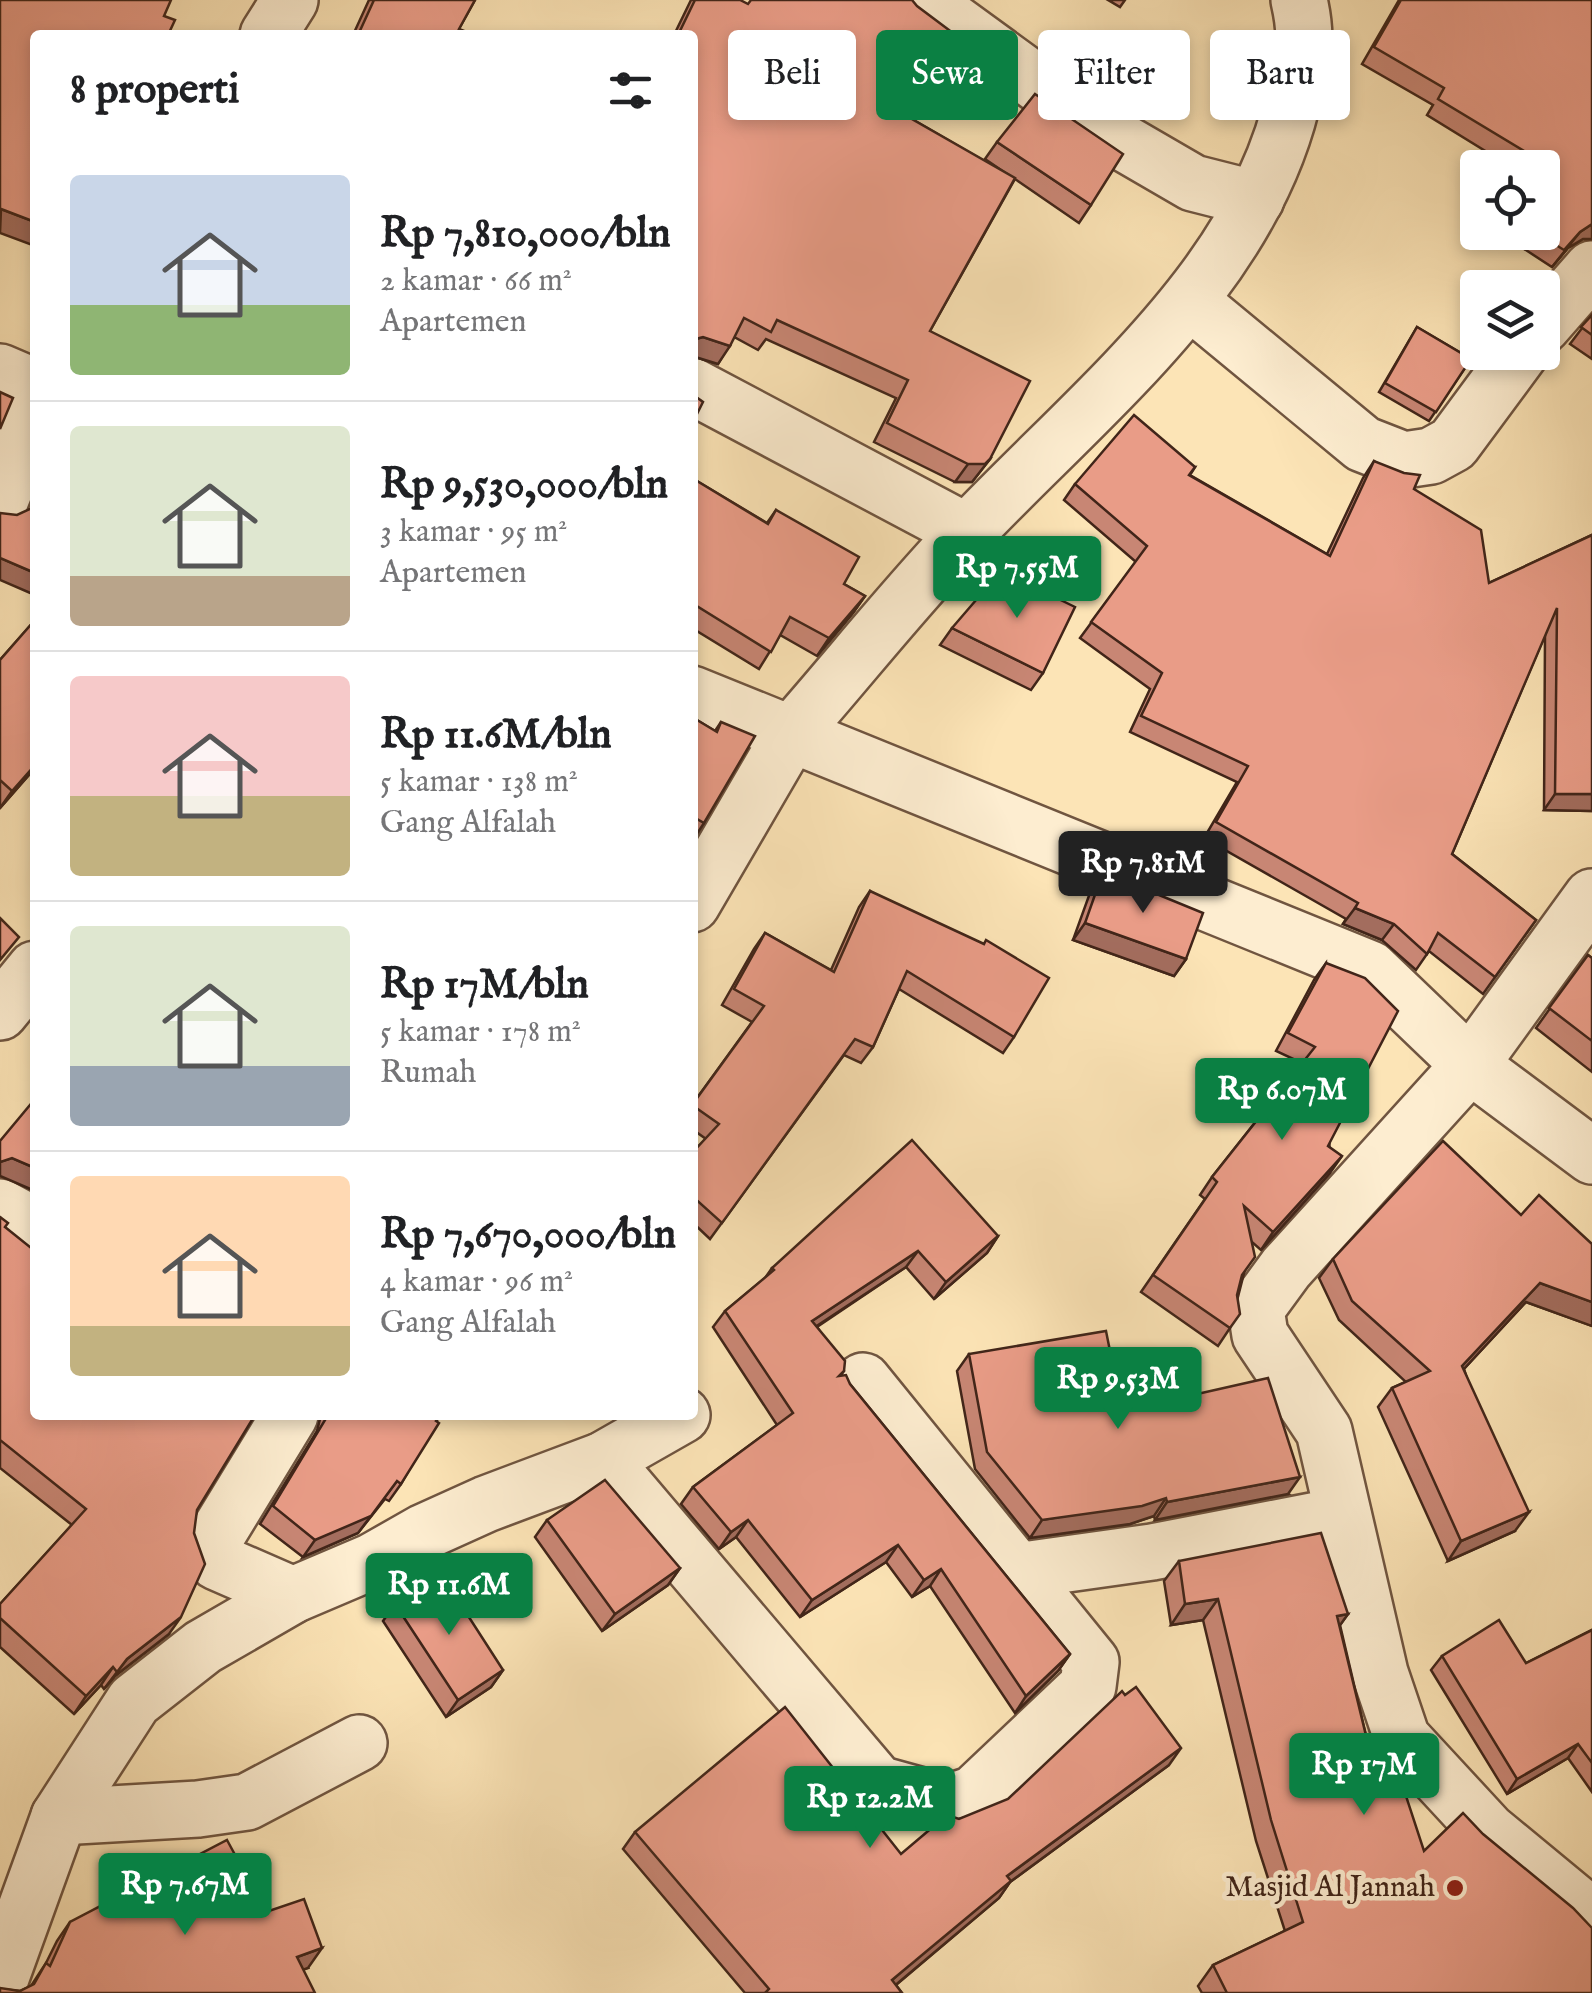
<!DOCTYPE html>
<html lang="id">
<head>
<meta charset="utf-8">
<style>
	:root { --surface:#fff; --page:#f2f2f2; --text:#202124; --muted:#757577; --line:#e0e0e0; --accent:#0b8043 }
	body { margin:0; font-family:"IM FELL English",serif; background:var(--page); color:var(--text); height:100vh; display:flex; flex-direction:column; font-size:38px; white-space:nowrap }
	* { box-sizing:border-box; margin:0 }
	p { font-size:32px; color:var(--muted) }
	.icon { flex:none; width:55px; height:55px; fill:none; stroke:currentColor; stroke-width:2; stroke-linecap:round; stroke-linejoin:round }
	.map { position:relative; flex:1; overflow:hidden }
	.drawer { position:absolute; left:30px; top:30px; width:668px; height:1390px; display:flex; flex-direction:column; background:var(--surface); border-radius:10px; box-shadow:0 5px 15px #0003 }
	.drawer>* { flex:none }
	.guide { position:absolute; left:728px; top:30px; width:712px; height:90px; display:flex; gap:20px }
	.fabs { position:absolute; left:1460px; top:150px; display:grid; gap:20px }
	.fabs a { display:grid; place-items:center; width:100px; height:100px; border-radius:10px; background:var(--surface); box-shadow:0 5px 15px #0003; font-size:50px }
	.price { position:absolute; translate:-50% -85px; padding:0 22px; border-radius:10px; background:var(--accent); color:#fff; font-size:32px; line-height:65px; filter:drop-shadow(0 2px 5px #0008) }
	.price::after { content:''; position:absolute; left:50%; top:60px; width:30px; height:22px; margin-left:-15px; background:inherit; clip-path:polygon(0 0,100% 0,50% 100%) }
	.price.selected { background:#222; color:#fff }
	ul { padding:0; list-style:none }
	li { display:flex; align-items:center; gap:30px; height:250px; padding:0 40px }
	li+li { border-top:2px solid var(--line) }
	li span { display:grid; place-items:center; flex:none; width:280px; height:200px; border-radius:10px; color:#555 }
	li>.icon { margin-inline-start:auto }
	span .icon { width:120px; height:120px; fill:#fffc; stroke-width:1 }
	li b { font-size:42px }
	h2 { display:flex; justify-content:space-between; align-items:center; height:120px; padding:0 40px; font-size:42px }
	.tag { padding:0 35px; border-radius:10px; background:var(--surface); box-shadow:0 5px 15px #0003; font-size:35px; line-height:90px }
	.tag.selected { background:var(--accent); color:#fff }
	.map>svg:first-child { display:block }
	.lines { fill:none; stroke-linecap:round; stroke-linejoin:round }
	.minor-casing { stroke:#705540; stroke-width:60 }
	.minor { stroke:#fdedd0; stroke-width:55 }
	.wall { fill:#c88674; stroke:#412519; stroke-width:2.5 }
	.shaded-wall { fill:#a36d5e; stroke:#412519; stroke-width:2.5 }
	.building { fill:#e99c87; stroke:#412519; stroke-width:2.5 }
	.poi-dot { fill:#8f2418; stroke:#fdedd0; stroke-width:4 }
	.labels { text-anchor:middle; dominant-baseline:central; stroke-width:9; stroke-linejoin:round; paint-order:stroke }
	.poi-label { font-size:30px; fill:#412519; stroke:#fdedd0; text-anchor:end }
</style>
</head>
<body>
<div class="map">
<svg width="1592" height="1993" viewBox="0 0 1592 1993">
	<rect width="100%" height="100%" fill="#fce4b6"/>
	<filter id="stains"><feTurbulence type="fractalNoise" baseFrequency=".002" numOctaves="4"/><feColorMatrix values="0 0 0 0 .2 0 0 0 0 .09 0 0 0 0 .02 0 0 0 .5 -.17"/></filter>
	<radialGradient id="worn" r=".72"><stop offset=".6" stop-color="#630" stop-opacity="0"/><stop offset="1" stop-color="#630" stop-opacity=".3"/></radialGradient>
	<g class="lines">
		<defs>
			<g id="minor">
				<path d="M923 0 1100 129 1193 183 1256 199"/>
				<path d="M268 35 290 0"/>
				<path d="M1191 302 1363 444 1404 460 1431 456 1453 444 1521 352"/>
				<path d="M1542 326 1592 269"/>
				<path d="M0 372 35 387"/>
				<path d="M692 386 967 532"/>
				<path d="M0 501 35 413"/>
				<path d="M692 694 791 734C851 666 908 593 971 528 1094 399 1258 272 1295 89 1303 51 1308 39 1299 0"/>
				<path d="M1592 897 1470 1065 1286 1268 1256 1309 1260 1335 1324 1431 1380 1673 1402 1738 1488 1831 1592 1917"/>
				<path d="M692 904 791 734 1370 969 1470 1065 1592 1156"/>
				<path d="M0 1012 35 969"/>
				<path d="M0 1207 35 1226"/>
				<path d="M290 1415 212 1543 217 1562 293 1595"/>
				<path d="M603 1460 878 1784 947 1803 974 1794 1088 1686 1091 1662 863 1381"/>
				<path d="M1017 1571 1152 1552 1343 1515"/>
				<path d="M59 1817 198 1809 247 1802 359 1743"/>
				<path d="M0 1980 59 1817 134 1701 203 1647 293 1595 373 1561 424 1532 486 1504 603 1460 682 1415"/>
			</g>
		</defs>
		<use href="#minor" class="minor-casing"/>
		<use href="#minor" class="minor"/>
	</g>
	<g class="wall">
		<path d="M369 0H475L459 29 462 35H353Z"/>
		<path d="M691 0H740L905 115 1010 176 985 159 997 142 1091 205 1079 223 1015 179 930 331 990 459 972 482H955L874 442 896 398 766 339 758 350 734 337 718 364 692 356V35H674Z"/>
		<path d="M1108 0H1125L1120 7Z"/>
		<path d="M1399 0H1592V239H1583L1568 248 1552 267 1498 232H1542V168H1513L1427 115 1433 105 1362 64Z"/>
		<path d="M1592 315V359L1570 344Z"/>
		<path d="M1417 327 1471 359 1429 421 1379 392Z"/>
		<path d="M1374 461 1414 489 1489 583 1592 535V811L1544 810 1545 635 1452 854 1536 920 1483 994 1429 951 1416 970 1382 940 1343 924 1346 919 1204 838 1237 782 1130 732 1150 689 1080 638 1136 562 1064 500 1075 484 1195 467 1190 475 1327 554 1363 478Z"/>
		<path d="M692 478 767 523 776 510 844 584 865 596 853 613 817 656 780 635 759 669 692 628Z"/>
		<path d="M35 620V768L0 808V660Z"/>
		<path d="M952 628 1043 673 1031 690 940 645Z"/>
		<path d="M692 717 715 731 721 722 704 823 695 837 692 835Z"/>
		<path d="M1103 872 1186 959 1174 976 1073 940 1091 890Z"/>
		<path d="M870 891 1014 1037 1003 1053 899 989 873 1047 861 1063 844 1055 710 1239 692 1222V1153L706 1139 692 1129V1105L752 1022 722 1005 754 949 765 933 831 970 859 907Z"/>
		<path d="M1588 955 1592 958V1072L1536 1028Z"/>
		<path d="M1326 963 1330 1173 1261 1250 1252 1242 1230 1328 1218 1346 1141 1292 1205 1199 1200 1195 1212 1177 1302 1063 1276 1051 1314 980Z"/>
		<path d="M1521 1215 1592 1244V1326L1526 1302 1464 1369 1515 1531 1448 1561 1378 1407 1392 1388 1406 1382 1339 1320 1319 1278 1333 1259Z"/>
		<path d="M0 1217 5 1227 197 1510 169 1634 115 1676 104 1689 101 1685 74 1714 0 1647V1604L72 1525 0 1468Z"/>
		<path d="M998 1236 987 1253 934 1299 906 1267 817 1327 844 1371 841 1375 850 1384 1070 1654 1058 1671 1015 1713 930 1586 912 1597 886 1562 800 1617 736 1537 719 1549 681 1504 693 1487 777 1425 713 1327 725 1311 765 1278 772 1268Z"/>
		<path d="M969 1354 1122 1411 1288 1494 1155 1520 1154 1516 1130 1524 1030 1538 975 1469 957 1371Z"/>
		<path d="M321 1415H440L401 1484 389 1501 385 1499 358 1533 303 1557 260 1524 317 1431Z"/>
		<path d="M547 1520 680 1568 668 1585 602 1631 535 1537Z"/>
		<path d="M1179 1561 1348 1614 1340 1625 1368 1744 1424 1851 1592 1993H1202L1198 1986 1213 1965 1285 1931 1256 1841 1203 1620 1171 1625 1164 1581Z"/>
		<path d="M395 1604 503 1670 491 1687 446 1717 383 1621Z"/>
		<path d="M1592 1630V1792L1568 1758 1507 1794 1431 1670 1442 1656 1526 1663Z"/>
		<path d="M1169 1765 1010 1882 999 1898 896 1985 902 1993H745L623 1849 635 1832 901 1854 959 1819Z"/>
		<path d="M266 1912 308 1968 303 1969 0 1993 2 1989 20 1991 31 1986 46 1963 57 1941 70 1922Z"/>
	</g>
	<g class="shaded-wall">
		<path d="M1 209 35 222V246L0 233Z"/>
		<path d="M1592 224V239H1583L1568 248 1552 267 1580 232Z"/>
		<path d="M703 337 730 346 718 364 692 356V340Z"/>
		<path d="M990 459 972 482H955L968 464Z"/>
		<path d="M0 558 35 573V595L0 580Z"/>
		<path d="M865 596 853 613 817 656 829 638Z"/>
		<path d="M35 765V768L0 808 12 791Z"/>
		<path d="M1555 794H1592V811L1544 810Z"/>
		<path d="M1355 908 1394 924 1382 940 1343 924Z"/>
		<path d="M1085 923 1186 959 1174 976 1073 940Z"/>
		<path d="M1342 1156 1330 1173 1261 1250 1273 1232Z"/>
		<path d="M12 1158 35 1168V1191L0 1176V1162Z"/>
		<path d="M998 1236 987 1253 934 1299 946 1282Z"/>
		<path d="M918 1251 906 1267 800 1337 812 1321Z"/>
		<path d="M1540 1283 1592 1302V1326L1526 1302 1449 1385 1462 1366Z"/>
		<path d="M1300 1477 1288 1494 1155 1520 1167 1502Z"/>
		<path d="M397 1481 358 1533 303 1557 315 1540Z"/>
		<path d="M1166 1498 1154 1516 1130 1524 1030 1538 1042 1520Z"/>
		<path d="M1529 1512 1515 1531 1448 1561 1461 1541Z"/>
		<path d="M748 1520 736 1537 719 1549 731 1532Z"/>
		<path d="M898 1545 886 1562 800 1617 812 1600Z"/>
		<path d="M680 1568 668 1585 602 1631 615 1614Z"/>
		<path d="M941 1569 930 1586 912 1597 924 1580Z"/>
		<path d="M1218 1599 1203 1620 1171 1625 1185 1604Z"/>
		<path d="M1348 1614 1333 1635 1337 1616Z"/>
		<path d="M181 1617 169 1634 115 1676 104 1689 127 1659Z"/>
		<path d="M1070 1654 1058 1671 1015 1713 1026 1696Z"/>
		<path d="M113 1667 101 1685 74 1714 86 1696Z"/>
		<path d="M503 1670 491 1687 446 1717 458 1700Z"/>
		<path d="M1578 1744 1568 1758 1507 1794 1517 1779Z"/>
		<path d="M1181 1748 1169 1765 1010 1882 999 1898 886 1993 892 1980 1007 1876Z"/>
		<path d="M322 1948 308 1968 284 1977 297 1957Z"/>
	</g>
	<g class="building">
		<path d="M0 0H171L164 16 175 20 168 35H35V222L1 209 0 212Z"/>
		<path d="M374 0H475L459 29 464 31 462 35H358Z"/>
		<path d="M695 0H740L748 4 751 0H912L917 6 957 36 905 115 1015 178 930 331 1030 381 990 459 985 464H968L887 423 908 380 777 320 771 332 744 318 730 346 703 337 692 340V35H678Z"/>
		<path d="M1401 0H1592V224L1580 232 1564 250 1535 232H1542V168H1514L1524 151 1438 99 1444 88 1374 47Z"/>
		<path d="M1035 94 1123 154 1091 205 997 142Z"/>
		<path d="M1592 315V335L1581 327Z"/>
		<path d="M1417 327 1471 359 1436 412 1385 383Z"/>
		<path d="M0 392 13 398 0 429Z"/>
		<path d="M692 394 703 402 692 424Z"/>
		<path d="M1134 415 1195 467 1189 475 1330 556 1374 461 1404 473 1420 475 1414 489 1481 530 1489 583 1592 535V794H1555L1557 608 1452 854 1536 920 1495 977 1438 933 1427 954 1394 924 1355 908 1358 903 1216 822 1248 766 1141 716 1162 673 1091 622 1147 546 1075 484Z"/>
		<path d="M692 478 768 524 776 510 859 557 844 584 865 596 829 638 790 617 771 652 692 603Z"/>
		<path d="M35 504V573L0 558V513L17 515 32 508Z"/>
		<path d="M1001 571 1075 607 1043 673 952 628Z"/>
		<path d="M35 620V765L12 791 0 780V660Z"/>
		<path d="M692 717 717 732 721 722 755 736 704 823 692 816Z"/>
		<path d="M1103 872 1203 913 1186 959 1085 923Z"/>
		<path d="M870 891 984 944 986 940 1049 978 1014 1037 907 971 873 1047 855 1039 722 1223 692 1196V1153L719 1124 692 1105 764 1006 734 989 765 933 834 972Z"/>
		<path d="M0 918 19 937 0 960Z"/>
		<path d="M1588 955 1592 958V1041L1549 1008Z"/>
		<path d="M1326 963 1365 978 1398 1011 1328 1146 1342 1156 1273 1232 1244 1206 1255 1257 1242 1275 1237 1295 1240 1314 1230 1328 1153 1275 1217 1182 1212 1177 1315 1047 1288 1033Z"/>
		<path d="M35 1099V1168L12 1158 0 1162V1141Z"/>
		<path d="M912 1140 998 1236 946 1282 918 1251 812 1321 845 1361 844 1371 839 1376 846 1375 850 1384 1070 1654 1026 1696 941 1569 924 1580 898 1545 812 1600 748 1520 731 1532 693 1487 793 1413 725 1311 774 1270 772 1268Z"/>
		<path d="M1443 1141 1521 1215 1539 1195 1592 1244V1302L1540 1283 1462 1366 1529 1512 1461 1541 1392 1388 1430 1371 1352 1301 1333 1259Z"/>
		<path d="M0 1217 8 1223 5 1227 35 1251V1415H255L197 1510 194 1533 205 1564 181 1617 127 1659 117 1672 113 1667 86 1696 0 1618V1604L86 1509 0 1440Z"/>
		<path d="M1106 1331 1122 1411 1268 1378 1300 1477 1167 1502 1166 1498 1142 1506 1042 1520 987 1452 969 1354Z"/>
		<path d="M328 1415H440L436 1421 439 1423 401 1484 397 1481 371 1516 315 1540 273 1506Z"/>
		<path d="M605 1480 680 1568 615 1614 547 1520Z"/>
		<path d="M1321 1533 1348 1614 1337 1616 1368 1744 1387 1738 1424 1851 1463 1813 1483 1834 1573 1908 1592 1928V1993H1227L1213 1965 1303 1922 1271 1820 1218 1599 1185 1604 1179 1561Z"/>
		<path d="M428 1583H447L503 1670 458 1700 395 1604Z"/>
		<path d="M1499 1620 1526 1663 1592 1630V1763L1578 1744 1517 1779 1442 1656Z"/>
		<path d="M1136 1687 1181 1748 1007 1876 1011 1881 892 1980 902 1993H765L769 1989 635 1832 785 1707 901 1854 947 1815 959 1819 1008 1799 1122 1691 1125 1695Z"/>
		<path d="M227 1840 266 1912 304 1899 322 1948 297 1957 315 1993H0V1988L20 1991 34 1984 46 1963 50 1966 70 1922Z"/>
	</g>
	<circle class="poi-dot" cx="1455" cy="1888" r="10"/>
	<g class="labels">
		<g class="poi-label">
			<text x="1435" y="1888">Masjid Al Jannah</text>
		</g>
	</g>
	<rect width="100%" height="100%" filter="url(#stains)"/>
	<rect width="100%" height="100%" fill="url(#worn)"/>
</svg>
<div class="fabs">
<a><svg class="icon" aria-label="locate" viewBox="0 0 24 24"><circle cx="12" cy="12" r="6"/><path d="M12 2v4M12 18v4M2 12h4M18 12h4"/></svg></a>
<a><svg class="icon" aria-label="layers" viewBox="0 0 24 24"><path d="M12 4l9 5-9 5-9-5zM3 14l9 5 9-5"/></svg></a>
</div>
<b class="price" style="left:1017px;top:621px">Rp 7.55M</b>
<b class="price selected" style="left:1143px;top:916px">Rp 7.81M</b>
<b class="price" style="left:1282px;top:1143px">Rp 6.07M</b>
<b class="price" style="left:1118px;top:1432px">Rp 9.53M</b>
<b class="price" style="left:449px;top:1638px">Rp 11.6M</b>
<b class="price" style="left:1364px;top:1818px">Rp 17M</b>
<b class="price" style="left:870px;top:1851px">Rp 12.2M</b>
<b class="price" style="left:185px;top:1938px">Rp 7.67M</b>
<div class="guide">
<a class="tag">Beli</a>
<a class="tag selected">Sewa</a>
<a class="tag">Filter</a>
<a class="tag">Baru</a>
</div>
<section class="drawer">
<h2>8 properti<svg class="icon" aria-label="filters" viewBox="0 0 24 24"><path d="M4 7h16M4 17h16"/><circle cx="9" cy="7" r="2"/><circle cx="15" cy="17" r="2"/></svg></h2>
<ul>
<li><span style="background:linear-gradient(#c9d6e8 65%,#8fb573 0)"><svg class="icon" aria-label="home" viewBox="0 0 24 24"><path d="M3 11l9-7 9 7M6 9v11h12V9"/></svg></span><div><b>Rp 7,810,000/bln</b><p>2 kamar · 66 m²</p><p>Apartemen</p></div></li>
<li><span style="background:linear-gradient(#dfe7d0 75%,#b9a48a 0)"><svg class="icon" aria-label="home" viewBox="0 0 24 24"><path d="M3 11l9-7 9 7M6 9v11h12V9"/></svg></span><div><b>Rp 9,530,000/bln</b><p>3 kamar · 95 m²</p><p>Apartemen</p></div></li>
<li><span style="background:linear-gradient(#f6c9c9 60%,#c2b280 0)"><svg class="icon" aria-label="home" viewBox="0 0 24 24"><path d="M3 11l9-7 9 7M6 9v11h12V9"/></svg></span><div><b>Rp 11.6M/bln</b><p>5 kamar · 138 m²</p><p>Gang Alfalah</p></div></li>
<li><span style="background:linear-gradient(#dfe7d0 70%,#9aa5b1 0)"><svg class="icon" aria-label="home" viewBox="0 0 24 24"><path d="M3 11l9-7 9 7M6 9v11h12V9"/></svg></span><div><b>Rp 17M/bln</b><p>5 kamar · 178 m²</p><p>Rumah</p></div></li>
<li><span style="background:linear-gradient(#ffd9b3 75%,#c2b280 0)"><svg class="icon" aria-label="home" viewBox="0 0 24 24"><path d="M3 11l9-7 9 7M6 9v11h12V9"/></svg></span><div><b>Rp 7,670,000/bln</b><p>4 kamar · 96 m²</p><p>Gang Alfalah</p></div></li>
</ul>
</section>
</div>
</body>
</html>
